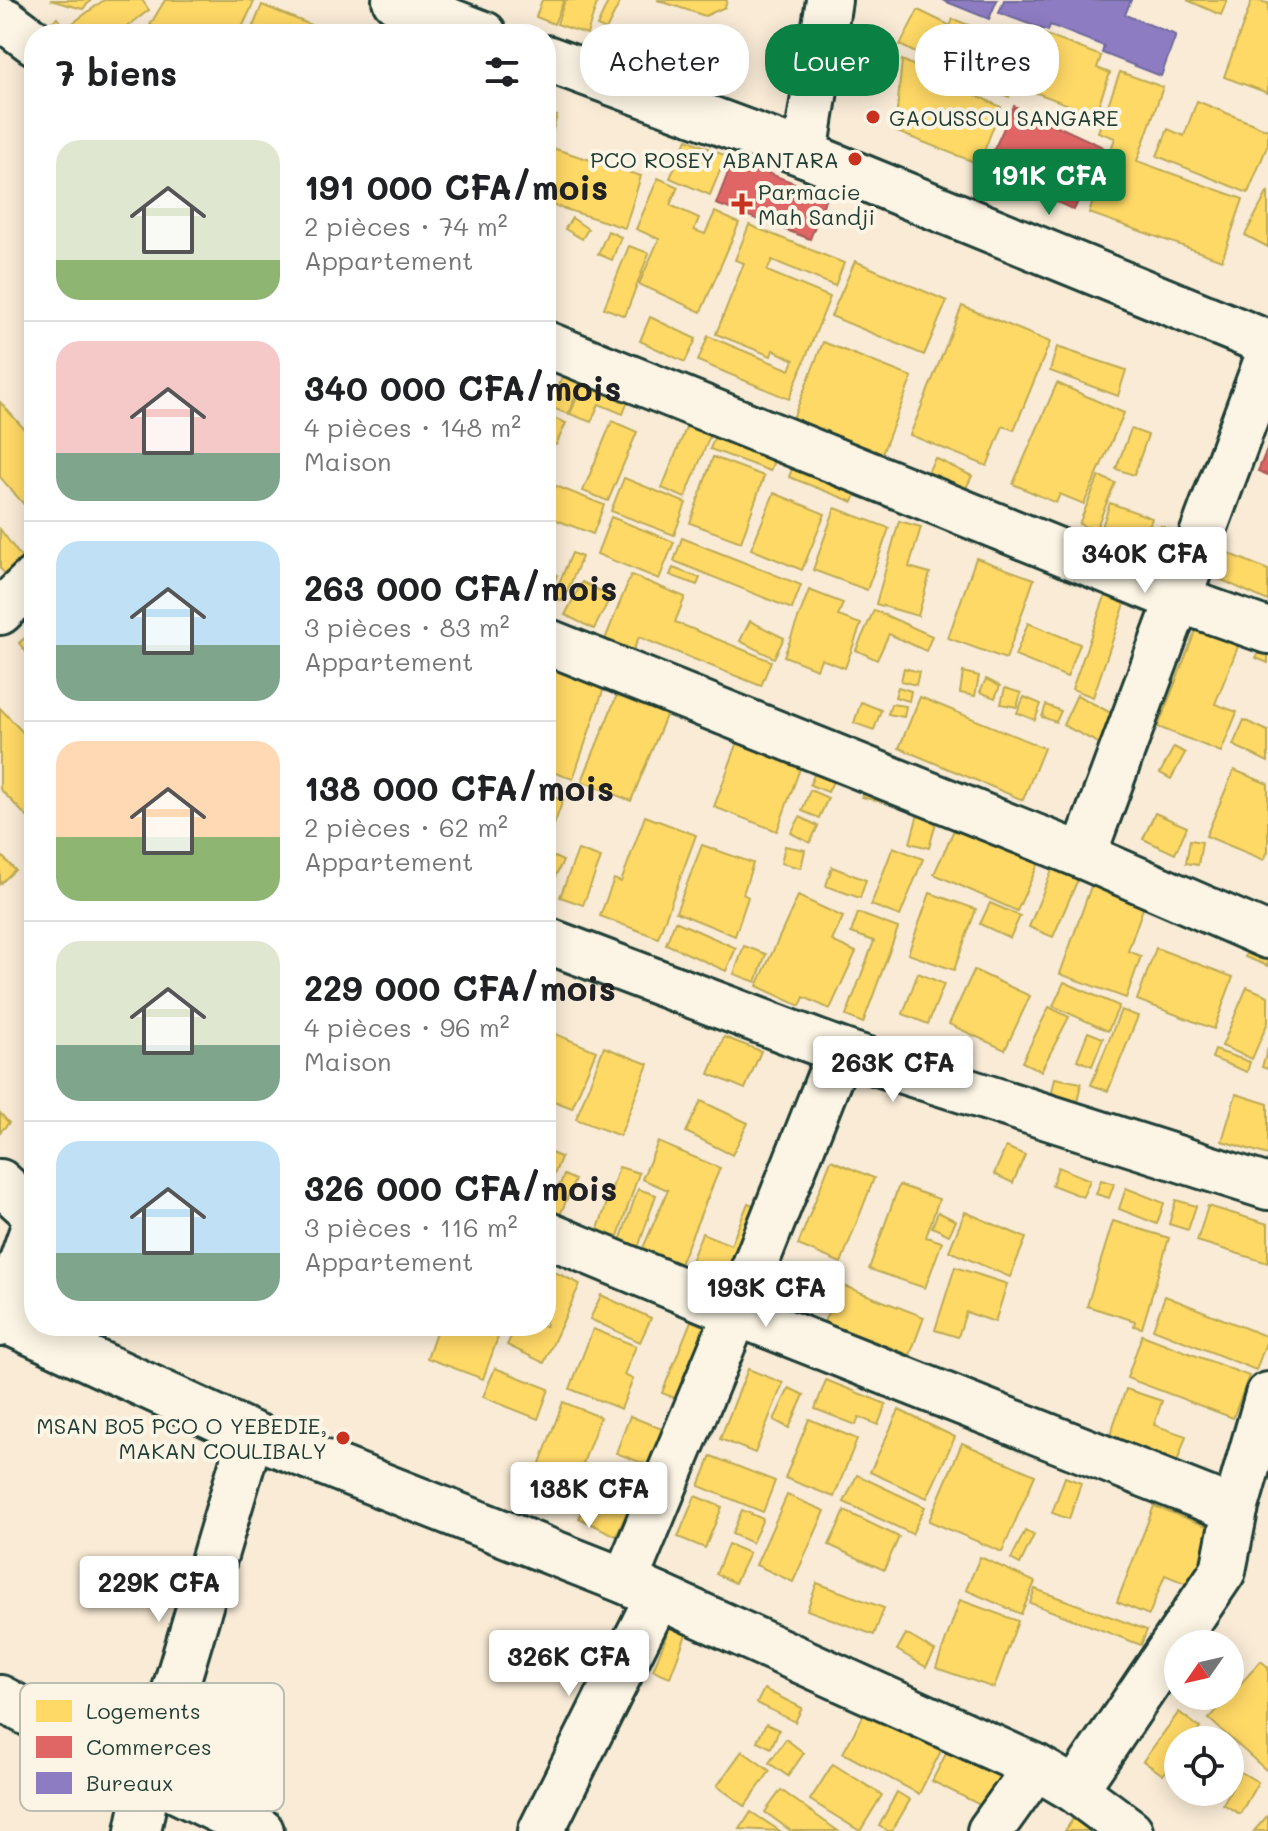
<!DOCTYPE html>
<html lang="fr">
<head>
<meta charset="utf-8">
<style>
	:root { --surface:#fff; --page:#f2f2f2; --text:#202124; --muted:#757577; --line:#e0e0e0; --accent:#0b8043 }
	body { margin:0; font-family:Mali,sans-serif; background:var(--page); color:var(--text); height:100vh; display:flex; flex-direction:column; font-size:30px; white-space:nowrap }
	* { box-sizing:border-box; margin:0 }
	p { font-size:26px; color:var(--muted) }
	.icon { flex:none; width:44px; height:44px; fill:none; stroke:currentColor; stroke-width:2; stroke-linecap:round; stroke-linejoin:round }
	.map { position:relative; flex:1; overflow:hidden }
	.details { position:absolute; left:24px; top:24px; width:532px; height:1312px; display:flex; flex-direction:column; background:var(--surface); border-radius:32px; box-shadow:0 4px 20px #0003 }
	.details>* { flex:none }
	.guide { position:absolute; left:580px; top:24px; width:568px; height:72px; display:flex; gap:16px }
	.needle { width:52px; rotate:236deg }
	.buttons { position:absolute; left:1164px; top:1630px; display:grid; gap:16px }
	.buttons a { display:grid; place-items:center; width:80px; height:80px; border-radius:50%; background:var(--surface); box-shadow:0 4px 20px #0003; font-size:40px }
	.price { position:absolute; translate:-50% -68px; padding:0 18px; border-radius:8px; background:#fff; color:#222; font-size:26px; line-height:52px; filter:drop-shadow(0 2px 4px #0008) }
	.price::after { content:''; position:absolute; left:50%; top:48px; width:24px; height:18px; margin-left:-12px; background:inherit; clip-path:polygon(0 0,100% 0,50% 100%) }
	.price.selected { background:var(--accent); color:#fff }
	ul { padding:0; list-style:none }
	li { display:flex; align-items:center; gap:24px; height:200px; padding:0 32px }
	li+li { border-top:2px solid var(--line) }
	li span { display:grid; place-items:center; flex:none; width:224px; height:160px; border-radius:24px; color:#555 }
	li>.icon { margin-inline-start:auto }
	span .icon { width:96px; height:96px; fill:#fffc; stroke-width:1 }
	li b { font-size:34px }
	h2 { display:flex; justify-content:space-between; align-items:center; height:96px; padding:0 32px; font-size:34px }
	.tag { padding:0 28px; border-radius:32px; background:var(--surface); box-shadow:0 4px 20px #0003; font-size:28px; line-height:72px }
	.tag.selected { background:var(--accent); color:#fff }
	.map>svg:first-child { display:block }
	.homes { fill:#ffd966; stroke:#bcaa57; stroke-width:2 }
	.shops { fill:#e06666; stroke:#a65a57; stroke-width:2 }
	.offices { fill:#8e7cc3; stroke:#6d6998; stroke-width:2 }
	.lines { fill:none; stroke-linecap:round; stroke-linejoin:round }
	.minor-casing { stroke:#1f3d34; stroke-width:50 }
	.major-casing { stroke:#1f3d34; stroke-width:50 }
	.minor { stroke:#fcf5e5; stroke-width:44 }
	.major { stroke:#fcf5e5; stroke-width:44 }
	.poi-dot { fill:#c8321e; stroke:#fcf5e5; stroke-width:3 }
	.labels { text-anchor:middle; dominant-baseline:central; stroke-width:8; stroke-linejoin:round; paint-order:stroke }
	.poi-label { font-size:22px; fill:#1f3d34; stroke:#fcf5e5; text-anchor:start }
	.key { fill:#fcf5e5; stroke:#babeb0; stroke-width:2 }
	.key-label { font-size:22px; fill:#1f3d34 }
</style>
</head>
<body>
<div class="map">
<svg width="1268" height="1831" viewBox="0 0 1268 1831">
	<rect width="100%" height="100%" fill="#f9ebd6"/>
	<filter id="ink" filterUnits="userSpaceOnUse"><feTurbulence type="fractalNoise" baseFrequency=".0125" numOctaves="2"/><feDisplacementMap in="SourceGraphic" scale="16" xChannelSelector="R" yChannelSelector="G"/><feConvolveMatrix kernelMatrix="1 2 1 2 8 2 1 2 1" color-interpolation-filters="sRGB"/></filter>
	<g filter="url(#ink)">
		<g class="homes">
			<path d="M50 0H91L83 9Z"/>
			<path d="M104 0H142L149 10 117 34H81L73 23Z"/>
			<path d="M165 0H249L254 2 239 34H172L150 25Z"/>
			<path d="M542 0H564L554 24 536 17Z"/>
			<path d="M565 0H598L587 34 557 24Z"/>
			<path d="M609 0H621L606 30 597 26Z"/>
			<path d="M657 0H727L725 7 705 16Z"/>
			<path d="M1187 0H1227L1221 15Z"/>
			<path d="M1252 0 1268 3V93L1224 77Z"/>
			<path d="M262 5 333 34H250Z"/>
			<path d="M918 10 949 25 931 61 900 45Z"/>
			<path d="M57 18 69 34H46L42 29Z"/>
			<path d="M953 19 1028 48 1009 97 934 67Z"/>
			<path d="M1041 33 1101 56 1097 68 1110 73 1095 115 1021 87Z"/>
			<path d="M866 51 892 57 886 85 859 79Z"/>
			<path d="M902 60 1001 107 979 164 895 131Z"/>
			<path d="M1120 72 1163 87 1137 161 1243 199 1222 260 1089 213 1115 138 1098 132Z"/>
			<path d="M1197 101 1268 130V144L1248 193 1157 156 1168 129 1184 136Z"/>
			<path d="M546 113 557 116 550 139 546 138Z"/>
			<path d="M687 139 726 156 710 195 670 178Z"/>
			<path d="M546 146 641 176 625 228 546 203Z"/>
			<path d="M658 178 678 187 670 205 699 218 694 230 705 234 715 212 739 223 701 312 639 284 659 239 636 229Z"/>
			<path d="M1268 191V247L1245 235Z"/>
			<path d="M572 218 588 229 582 239 565 229Z"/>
			<path d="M749 225 844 263 835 286 772 260 767 271 830 297 789 399 698 361 708 336 790 370 794 360 773 350 771 356 716 334 744 263 735 260Z"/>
			<path d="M608 231 621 237 612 260 598 254Z"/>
			<path d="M629 246 649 253 625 316 604 308Z"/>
			<path d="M855 261 947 301 924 355 831 316Z"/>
			<path d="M962 306 1050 342 1014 430 1003 426 987 466 910 435Z"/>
			<path d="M650 317 696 339 685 362 640 341Z"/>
			<path d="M823 342 912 377 876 469 787 434Z"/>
			<path d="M1057 347 1126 370 1118 396 1050 371Z"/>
			<path d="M568 364 586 371 568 414 550 407Z"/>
			<path d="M587 373 632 391 623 414 599 404 591 422 570 414Z"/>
			<path d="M1057 383 1124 413 1084 504 1060 494 1056 503 1013 484Z"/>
			<path d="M0 402 34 440V516L0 477Z"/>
			<path d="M692 413 715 423 685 498 662 488Z"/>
			<path d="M546 415 566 423 556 445 546 440Z"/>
			<path d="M612 421 637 432 608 501 583 491Z"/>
			<path d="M1131 429 1148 435 1134 475 1116 469Z"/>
			<path d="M716 434 776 456 770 471 710 449Z"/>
			<path d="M546 447 553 449 546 472Z"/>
			<path d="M797 456 861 481 853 502 789 477Z"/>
			<path d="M713 457 764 476 741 542 690 523Z"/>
			<path d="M935 458 972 476 963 494 926 476Z"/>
			<path d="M1099 476 1115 483 1095 531 1079 524Z"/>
			<path d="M624 478 686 503 674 535 611 511Z"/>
			<path d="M546 482 604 505 593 534 546 516Z"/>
			<path d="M774 493 825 514 802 570 751 549Z"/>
			<path d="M1110 503 1152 518 1143 545 1101 530Z"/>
			<path d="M835 508 889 528 867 590 813 570Z"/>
			<path d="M611 517 674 542 659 579 597 554Z"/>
			<path d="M899 521 921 527 909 567 930 573 918 616 876 604Z"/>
			<path d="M1161 526 1196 541 1186 564 1151 549Z"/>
			<path d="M0 529 26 564 8 578 0 568Z"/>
			<path d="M682 538 801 585 792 609 674 561Z"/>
			<path d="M1226 552 1268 570V601L1215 577Z"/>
			<path d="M572 553 582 557 563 601 553 597Z"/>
			<path d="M976 558 1034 579 1006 659 948 638Z"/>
			<path d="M673 568 700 578 697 585 670 575Z"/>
			<path d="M546 571 557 575 550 595 546 594Z"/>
			<path d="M631 575 685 597 675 622 771 661 761 686 639 637 632 653 604 642Z"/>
			<path d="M582 582 611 596 594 629 565 615Z"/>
			<path d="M809 590 843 603 838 616 861 624 845 668 821 659 817 669 784 656Z"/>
			<path d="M1107 591 1127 598 1093 697 1072 689Z"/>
			<path d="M874 610 932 636 926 651 889 634 877 660 856 650Z"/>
			<path d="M750 621 784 638 774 658 740 641Z"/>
			<path d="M1199 622 1241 639 1215 704 1237 712 1221 752 1158 727Z"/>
			<path d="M1028 623 1080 644 1067 677 1015 656Z"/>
			<path d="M34 630V662L19 643Z"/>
			<path d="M1264 642 1268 644V663L1256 658Z"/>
			<path d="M546 650 609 673 573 779 546 770Z"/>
			<path d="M904 668 919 672 916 685 901 681Z"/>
			<path d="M963 672 979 676 975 696 960 693Z"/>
			<path d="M986 679 1000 686 995 698 980 692Z"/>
			<path d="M623 680 672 701 631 801 582 781Z"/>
			<path d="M898 687 911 691 909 701 895 697Z"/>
			<path d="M1005 688 1021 693 1017 707 1001 704Z"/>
			<path d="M1077 695 1126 721 1112 750 1063 725Z"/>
			<path d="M920 697 1044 748 1023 800 899 748Z"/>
			<path d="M1024 697 1041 704 1035 720 1017 713Z"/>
			<path d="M861 702 881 710 874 730 854 723Z"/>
			<path d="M891 704 906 706 904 717 888 714Z"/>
			<path d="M1046 705 1061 711 1056 722 1042 717Z"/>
			<path d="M0 708 34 744V824L0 789Z"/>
			<path d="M1244 720 1268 731V762L1233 745Z"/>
			<path d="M739 739 802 763 777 831 714 807Z"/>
			<path d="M1174 747 1185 753 1171 779 1160 773Z"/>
			<path d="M817 767 836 775 828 792 810 785Z"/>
			<path d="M1234 770 1268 784V851L1264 860 1206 836Z"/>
			<path d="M867 779 890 786 886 803 862 797Z"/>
			<path d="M810 790 828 798 819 818 802 811Z"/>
			<path d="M546 795 563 800 553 828 546 825Z"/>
			<path d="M922 800 941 805 929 848 910 843Z"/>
			<path d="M1155 813 1187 827 1175 854 1143 839Z"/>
			<path d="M645 816 696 835 658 938 600 916 614 879 621 882Z"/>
			<path d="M800 817 818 826 810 843 791 833Z"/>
			<path d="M958 821 1041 858 1017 911 934 874Z"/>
			<path d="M1190 840 1202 842 1198 865 1186 863Z"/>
			<path d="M702 845 753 863 743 894 748 897 735 936 676 912Z"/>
			<path d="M785 846 805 850 801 868 781 863Z"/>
			<path d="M893 847 923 859 900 916 871 905Z"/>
			<path d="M578 850 601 858 583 905 560 897Z"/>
			<path d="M0 854 15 870 0 884Z"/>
			<path d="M552 856 563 861 547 893 546 868Z"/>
			<path d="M1056 860 1082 870 1053 937 1029 927Z"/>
			<path d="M832 867 866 880 860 898 826 886Z"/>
			<path d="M1095 875 1148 894 1128 951 1141 956 1126 998 1060 974Z"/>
			<path d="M930 893 976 909 954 970 908 954Z"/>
			<path d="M798 896 843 917 832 941 856 952 830 1009 804 997 800 1006 757 986Z"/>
			<path d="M990 903 1020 916 1010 938 980 924Z"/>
			<path d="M858 913 898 928 863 1023 846 1016 874 941 851 933Z"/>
			<path d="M675 921 736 948 726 971 666 944Z"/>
			<path d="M1250 943 1268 950V966L1245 957Z"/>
			<path d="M744 946 766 954 756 982 734 974Z"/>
			<path d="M1156 948 1233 977 1214 1029 1137 1000Z"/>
			<path d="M974 970 1030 996 1005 1050 949 1024Z"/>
			<path d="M918 973 944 984 928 1024 903 1014Z"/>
			<path d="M1064 982 1119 1006 1108 1031 1053 1006Z"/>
			<path d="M1247 987 1268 996V1022L1252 1059 1222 1046Z"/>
			<path d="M1049 1007 1069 1017 1041 1071 1022 1062Z"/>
			<path d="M1121 1010 1138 1016 1108 1091 1091 1085Z"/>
			<path d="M546 1030 596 1051 572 1108 546 1098Z"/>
			<path d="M1088 1032 1103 1038 1092 1066 1077 1060Z"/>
			<path d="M724 1037 761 1051 745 1089 709 1074Z"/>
			<path d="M604 1047 648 1064 620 1136 576 1119Z"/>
			<path d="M1268 1048V1069L1262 1067Z"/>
			<path d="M1215 1050 1250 1062 1247 1072 1212 1058Z"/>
			<path d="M1055 1078 1081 1083 1077 1103 1051 1097Z"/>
			<path d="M1236 1094 1268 1104V1155L1222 1141Z"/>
			<path d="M701 1101 748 1123 732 1155 686 1132Z"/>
			<path d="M0 1113 9 1123 0 1132Z"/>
			<path d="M658 1142 720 1168 680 1264 643 1248 668 1190 642 1179Z"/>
			<path d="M1006 1147 1025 1155 1013 1183 994 1174Z"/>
			<path d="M546 1151 561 1157 546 1196Z"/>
			<path d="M831 1160 874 1178 841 1263 798 1245Z"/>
			<path d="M619 1167 639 1173 617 1239 597 1232Z"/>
			<path d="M1058 1167 1090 1180 1083 1197 1052 1185Z"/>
			<path d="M564 1175 575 1180 558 1220 547 1215Z"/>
			<path d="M1101 1180 1114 1184 1109 1198 1096 1194Z"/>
			<path d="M899 1185 939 1199 926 1237 942 1242 925 1288 869 1269Z"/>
			<path d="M1126 1188 1164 1203 1157 1224 1119 1209Z"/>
			<path d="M638 1189 656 1195 638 1248 620 1241Z"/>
			<path d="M1176 1200 1196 1206 1188 1230 1169 1224Z"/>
			<path d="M748 1203 770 1212 739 1291 688 1269 702 1233 731 1245Z"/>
			<path d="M1208 1206 1268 1224V1263L1197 1241Z"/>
			<path d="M938 1212 956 1221 949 1235 932 1227Z"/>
			<path d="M965 1212 1026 1238 1010 1277 949 1251Z"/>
			<path d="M1113 1221 1169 1238 1142 1328 1134 1326 1135 1321 1087 1306Z"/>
			<path d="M955 1267 1007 1284 995 1322 966 1312 958 1337 935 1330Z"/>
			<path d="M546 1268 580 1284 544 1363 507 1345 516 1326H546Z"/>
			<path d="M839 1284 924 1317 910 1355 824 1322Z"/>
			<path d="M601 1295 651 1318 640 1342 590 1319Z"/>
			<path d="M1165 1296 1268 1337 1256 1370 1153 1329Z"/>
			<path d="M691 1321 719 1332 690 1404 662 1393Z"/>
			<path d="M438 1326H502L483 1379 427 1358Z"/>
			<path d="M593 1329 636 1346 624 1375 633 1379 621 1409 570 1389Z"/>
			<path d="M1142 1335 1249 1376 1233 1418 1127 1378Z"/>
			<path d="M495 1368 549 1389 538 1419 483 1397Z"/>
			<path d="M748 1369 783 1383 755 1453 720 1439Z"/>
			<path d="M826 1380 886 1404 878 1425 859 1417 856 1425 815 1409Z"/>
			<path d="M789 1388 804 1395 789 1428 774 1420Z"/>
			<path d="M1126 1389 1162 1401 1154 1425 1186 1436 1172 1477 1104 1453Z"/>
			<path d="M563 1402 600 1417 574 1488 536 1474Z"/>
			<path d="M899 1410 955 1437 927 1498 870 1472Z"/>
			<path d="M630 1416 672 1433 658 1469 616 1453Z"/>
			<path d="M809 1419 857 1439 834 1497 785 1478Z"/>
			<path d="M962 1443 1035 1475 1002 1552 929 1521Z"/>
			<path d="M711 1456 775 1481 763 1512 699 1486Z"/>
			<path d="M857 1475 925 1507 912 1534 844 1502Z"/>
			<path d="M1065 1477 1081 1483 1069 1519 1052 1513Z"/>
			<path d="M594 1488 630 1506 616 1536 579 1518Z"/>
			<path d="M787 1495 825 1511 793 1582 756 1565Z"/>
			<path d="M695 1496 722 1507 705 1548 678 1537Z"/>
			<path d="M1154 1506 1214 1529 1192 1586 1165 1575 1149 1615 1117 1602Z"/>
			<path d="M742 1510 763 1519 752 1543 732 1534Z"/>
			<path d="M845 1511 899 1537 884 1570 829 1545Z"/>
			<path d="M1025 1531 1034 1535 1020 1564 1011 1559Z"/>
			<path d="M728 1544 749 1553 735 1583 716 1574Z"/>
			<path d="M980 1557 1035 1582 1021 1614 966 1590Z"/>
			<path d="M817 1583 884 1608 874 1635 807 1610Z"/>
			<path d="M1035 1589 1147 1630 1141 1645 1030 1603Z"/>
			<path d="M960 1600 1018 1621 994 1688 936 1668Z"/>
			<path d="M671 1625 687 1632 670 1677 653 1670Z"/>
			<path d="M906 1634 935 1651 926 1667 897 1650Z"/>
			<path d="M1261 1661 1268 1667V1767L1266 1770 1209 1719Z"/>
			<path d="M764 1689 802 1708 795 1722 757 1703Z"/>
			<path d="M867 1709 943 1747 919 1794 843 1753Z"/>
			<path d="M1179 1712 1200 1728 1192 1740H1178V1764L1174 1761 1163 1775 1143 1761Z"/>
			<path d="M766 1724 779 1730 771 1748 757 1741Z"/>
			<path d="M955 1736 1009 1764 986 1808 932 1781Z"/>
			<path d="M786 1739 804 1753 788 1776 769 1763Z"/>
			<path d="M742 1751 770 1771 745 1806 717 1786Z"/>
			<path d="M833 1764 882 1795 860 1831 810 1800Z"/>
			<path d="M1241 1772 1258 1782 1240 1814 1223 1804Z"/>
			<path d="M781 1790 838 1831H791L765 1812Z"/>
			<path d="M897 1792 910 1800 892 1831H888L879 1826Z"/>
			<path d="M1078 1811 1106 1831H1065Z"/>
			<path d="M751 1812 780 1831 740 1829Z"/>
			<path d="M1268 1815V1831H1254Z"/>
		</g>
		<g class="shops">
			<path d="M1014 106 1103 147 1074 210 985 169Z"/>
			<path d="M733 160 827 195 810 239 716 204Z"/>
			<path d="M1268 447V475L1258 471Z"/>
		</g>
		<g class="offices">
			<path d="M942 0H997L989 19Z"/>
			<path d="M1004 0H1131L1125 15 1176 35 1161 76 1102 53 1104 46 1050 25 1048 31 999 13Z"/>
		</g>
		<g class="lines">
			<defs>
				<g id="minor">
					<path d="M395 0 484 34"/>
					<path d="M0 19 6 21 34 42"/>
					<path d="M546 58 805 154"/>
					<path d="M546 344 1180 600 1268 631"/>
					<path d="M0 612 34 579"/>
					<path d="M546 641 1083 856 1268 936"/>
					<path d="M1083 856 1268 357"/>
					<path d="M546 940 840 1051 1268 1187"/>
					<path d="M0 1182 34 1213"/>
					<path d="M546 1234 736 1313 1235 1510"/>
					<path d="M0 1318 251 1434 625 1581 1036 1767 1075 1790 1130 1831"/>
					<path d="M0 1324 34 1226"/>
					<path d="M625 1581 736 1313 840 1051"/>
					<path d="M0 1698 149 1777 261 1831"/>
					<path d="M1075 1790 1223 1571 1235 1510 1268 1395"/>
					<path d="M138 1831 149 1777 251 1434"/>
					<path d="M541 1831 658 1596"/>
					<path d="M990 1831 1036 1767"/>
				</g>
				<path id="major" d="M829 0 805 154 1268 343"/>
			</defs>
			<use href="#minor" class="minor-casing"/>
			<use href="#major" class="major-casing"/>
			<use href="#minor" class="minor"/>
			<use href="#major" class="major"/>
		</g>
	</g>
	<g class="poi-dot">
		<circle cx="873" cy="117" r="8"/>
		<circle cx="855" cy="159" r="8"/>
		<path d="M738 192h8v8h8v8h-8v8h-8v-8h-8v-8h8z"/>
		<circle cx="343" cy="1438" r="8"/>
	</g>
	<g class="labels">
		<g class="poi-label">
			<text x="889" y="117">GAOUSSOU SANGARE</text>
			<text x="839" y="159" text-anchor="end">PCO ROSEY ABANTARA</text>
			<text x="758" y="191">Parmacie<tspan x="758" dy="25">Mah Sandji</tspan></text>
			<text x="327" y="1425" text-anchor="end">MSAN B05 PCO O YEBEDIE,<tspan x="327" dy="25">MAKAN COULIBALY</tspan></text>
		</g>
	</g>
	<rect x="20" y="1683" width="264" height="128" rx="12" class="key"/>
	<rect x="36" y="1700" width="36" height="22" fill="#ffd966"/>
	<rect x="36" y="1736" width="36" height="22" fill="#e06666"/>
	<rect x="36" y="1772" width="36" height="22" fill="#8e7cc3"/>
	<g class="key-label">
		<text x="86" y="1719">Logements</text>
		<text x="86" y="1755">Commerces</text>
		<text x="86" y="1791">Bureaux</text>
	</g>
</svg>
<div class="buttons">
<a><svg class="needle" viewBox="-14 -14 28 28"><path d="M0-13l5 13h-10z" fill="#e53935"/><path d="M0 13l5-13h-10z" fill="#757577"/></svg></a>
<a><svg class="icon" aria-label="locate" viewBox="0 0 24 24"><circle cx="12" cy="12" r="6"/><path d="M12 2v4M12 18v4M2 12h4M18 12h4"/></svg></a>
</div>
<b class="price selected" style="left:1049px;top:217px">191K CFA</b>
<b class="price" style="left:1145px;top:595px">340K CFA</b>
<b class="price" style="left:893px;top:1104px">263K CFA</b>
<b class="price" style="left:766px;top:1329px">193K CFA</b>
<b class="price" style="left:589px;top:1530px">138K CFA</b>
<b class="price" style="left:159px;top:1624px">229K CFA</b>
<b class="price" style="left:569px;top:1698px">326K CFA</b>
<div class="guide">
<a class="tag">Acheter</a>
<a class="tag selected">Louer</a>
<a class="tag">Filtres</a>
</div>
<section class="details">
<h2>7 biens<svg class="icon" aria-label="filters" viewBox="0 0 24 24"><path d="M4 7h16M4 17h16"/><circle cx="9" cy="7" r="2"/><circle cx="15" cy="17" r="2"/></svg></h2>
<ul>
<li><span style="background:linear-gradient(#dfe7d0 75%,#8fb573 0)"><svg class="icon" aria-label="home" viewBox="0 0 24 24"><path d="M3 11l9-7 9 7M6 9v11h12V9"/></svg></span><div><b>191 000 CFA/mois</b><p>2 pièces · 74 m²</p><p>Appartement</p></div></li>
<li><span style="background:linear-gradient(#f6c9c9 70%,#7fa58c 0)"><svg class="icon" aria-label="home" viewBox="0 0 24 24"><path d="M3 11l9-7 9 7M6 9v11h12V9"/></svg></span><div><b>340 000 CFA/mois</b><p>4 pièces · 148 m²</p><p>Maison</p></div></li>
<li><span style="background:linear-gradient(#bfe0f5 65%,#7fa58c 0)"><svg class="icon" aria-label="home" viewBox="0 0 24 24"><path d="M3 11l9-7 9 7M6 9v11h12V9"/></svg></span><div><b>263 000 CFA/mois</b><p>3 pièces · 83 m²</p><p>Appartement</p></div></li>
<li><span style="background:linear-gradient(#ffd9b3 60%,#8fb573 0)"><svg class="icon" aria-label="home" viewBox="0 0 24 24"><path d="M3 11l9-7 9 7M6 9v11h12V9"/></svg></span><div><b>138 000 CFA/mois</b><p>2 pièces · 62 m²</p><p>Appartement</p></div></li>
<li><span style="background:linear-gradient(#dfe7d0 65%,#7fa58c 0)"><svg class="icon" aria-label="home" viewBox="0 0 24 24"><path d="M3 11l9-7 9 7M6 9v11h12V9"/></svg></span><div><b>229 000 CFA/mois</b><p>4 pièces · 96 m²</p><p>Maison</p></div></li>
<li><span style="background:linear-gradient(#bfe0f5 70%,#7fa58c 0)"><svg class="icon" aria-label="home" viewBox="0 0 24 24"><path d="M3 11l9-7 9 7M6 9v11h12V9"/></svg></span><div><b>326 000 CFA/mois</b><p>3 pièces · 116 m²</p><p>Appartement</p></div></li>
</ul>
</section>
</div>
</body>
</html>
